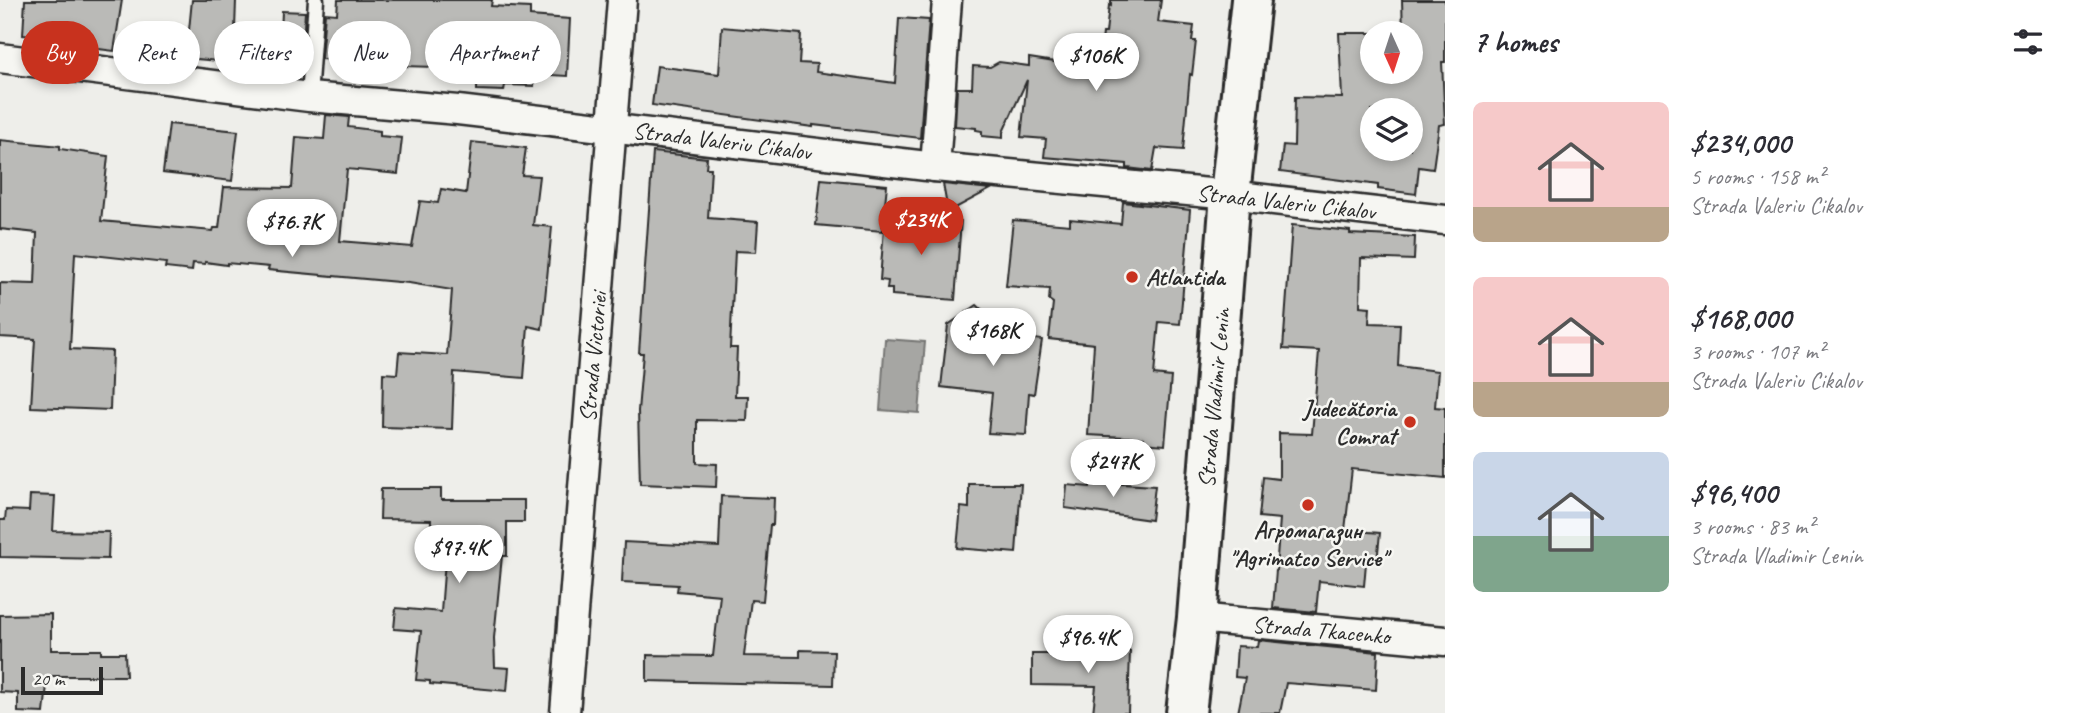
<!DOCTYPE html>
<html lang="en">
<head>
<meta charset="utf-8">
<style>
	:root { --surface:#fff; --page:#f2f2f3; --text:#2b2b33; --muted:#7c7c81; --accent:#c8321e }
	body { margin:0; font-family:Caveat,sans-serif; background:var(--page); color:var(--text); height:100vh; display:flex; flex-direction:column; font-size:26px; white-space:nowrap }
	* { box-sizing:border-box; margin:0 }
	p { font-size:23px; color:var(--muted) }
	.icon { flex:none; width:38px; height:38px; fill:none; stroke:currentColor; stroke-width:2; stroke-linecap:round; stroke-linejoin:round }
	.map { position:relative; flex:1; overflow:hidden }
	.drawer { display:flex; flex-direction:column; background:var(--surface); width:630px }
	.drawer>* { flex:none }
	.guide { position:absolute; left:21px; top:21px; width:665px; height:63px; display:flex; gap:14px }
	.needle { width:46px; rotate:177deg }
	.tools { position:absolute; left:1360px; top:21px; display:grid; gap:14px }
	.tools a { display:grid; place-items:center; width:63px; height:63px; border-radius:50%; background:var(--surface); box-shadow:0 4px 10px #0003; font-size:35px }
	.scale { position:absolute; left:21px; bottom:18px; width:82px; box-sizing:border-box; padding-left:7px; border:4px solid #2b2b2b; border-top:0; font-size:19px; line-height:24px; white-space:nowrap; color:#2b2b2b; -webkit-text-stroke:5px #f6f6f2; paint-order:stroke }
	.price { position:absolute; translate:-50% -60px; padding:0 16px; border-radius:24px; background:#fff; color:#222; font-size:23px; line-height:46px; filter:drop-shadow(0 2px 4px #0008) }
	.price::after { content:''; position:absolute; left:50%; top:42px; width:21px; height:16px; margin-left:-10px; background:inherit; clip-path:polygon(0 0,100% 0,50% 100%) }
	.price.active { background:var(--accent); color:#fff }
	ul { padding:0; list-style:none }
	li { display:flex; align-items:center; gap:21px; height:175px; padding:0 28px }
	li span { display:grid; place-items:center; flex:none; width:196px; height:140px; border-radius:10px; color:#555 }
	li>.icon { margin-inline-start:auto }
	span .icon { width:84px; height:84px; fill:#fffc; stroke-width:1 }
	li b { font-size:30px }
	h2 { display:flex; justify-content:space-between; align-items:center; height:84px; padding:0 28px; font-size:30px }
	.pill { padding:0 24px; border-radius:32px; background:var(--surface); box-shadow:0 4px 10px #0003; font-size:24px; line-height:63px }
	.pill.active { background:var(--accent); color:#fff }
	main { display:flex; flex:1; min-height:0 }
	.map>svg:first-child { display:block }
	.water { fill:#a6a6a3; stroke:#757573; stroke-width:2 }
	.building { fill:#babab7; stroke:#2b2b2b; stroke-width:2; fill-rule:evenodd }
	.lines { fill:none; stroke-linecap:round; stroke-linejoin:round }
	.service-casing { stroke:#2b2b2b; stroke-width:19 }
	.minor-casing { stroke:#2b2b2b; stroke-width:33 }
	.secondary-casing { stroke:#2b2b2b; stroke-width:44 }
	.service { stroke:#f6f6f2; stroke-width:14 }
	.minor { stroke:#f6f6f2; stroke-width:28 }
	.secondary { stroke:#f6f6f2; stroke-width:38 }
	.poi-dot { fill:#c8321e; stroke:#f6f6f2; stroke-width:2.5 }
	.labels { text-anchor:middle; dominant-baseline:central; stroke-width:5; stroke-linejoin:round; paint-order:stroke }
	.street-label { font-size:24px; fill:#2b2b2b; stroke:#f6f6f2 }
	.poi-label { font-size:24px; font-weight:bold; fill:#2b2b2b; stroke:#f6f6f2; text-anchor:start }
</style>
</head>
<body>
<main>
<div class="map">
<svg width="1445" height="713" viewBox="0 0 1445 713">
	<rect width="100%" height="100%" fill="#eeeeea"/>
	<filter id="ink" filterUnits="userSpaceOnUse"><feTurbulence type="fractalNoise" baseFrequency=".0143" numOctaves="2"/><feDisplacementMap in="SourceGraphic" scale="14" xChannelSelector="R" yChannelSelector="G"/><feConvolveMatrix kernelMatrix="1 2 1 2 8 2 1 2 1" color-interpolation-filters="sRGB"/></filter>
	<g filter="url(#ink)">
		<path class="water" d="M885 339 925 342 919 413 880 410Z"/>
		<g class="building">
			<path d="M25 0H122L114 51 91 48V41L23 35Z"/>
			<path d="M192 0H236L235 30 281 35 282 11 305 12 302 58 273 56 272 66 154 55 156 27 189 30Z"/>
			<path d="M338 0H492L491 6 530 8V16L570 19 567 76 534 74V86L505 85 504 91 477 90 478 41 436 37 435 67 339 64V60L321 59 325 13 337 14Z"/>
			<path d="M1111 0H1161L1158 22 1194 26 1192 41H1196L1192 75 1190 74 1183 150 1156 148 1152 171 1127 168V164L1044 157 1046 139 1021 137 1027 80 1003 132V138L982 136V131L976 130V128L955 126 957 88H972L973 66 990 67 999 62 1029 66V58L1087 67 1088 49 1101 50 1103 33H1106L1109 5 1111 6Z"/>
			<path d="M1402 0H1445V62H1442L1445 124 1439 125 1433 169 1419 167 1416 194 1378 189V185L1280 172 1283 145 1294 146 1295 97 1342 98 1339 33H1372V72H1410V33H1403ZM1372 110H1410V149H1372Z"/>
			<path d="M899 18 929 20 920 138 813 125V127L652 105 657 66 719 74 722 27 801 34 799 63 817 64 816 72 895 83Z"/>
			<path d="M326 115 349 117 348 127 380 131V136L402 138 398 174 347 169 340 241 412 247 420 201 438 203 441 189 466 193 472 142 526 148 522 175 539 176 533 225 552 227 542 329 528 326 524 378 454 372 452 429 382 427 383 373 397 374 399 352 447 355 452 290 409 283 268 270 269 267 227 263V265L205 262V264L193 263 192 271 165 268 166 263 75 253 70 349 112 351 110 410 31 407 35 339 0 337V283L35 284 37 233 0 229V140L60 146V149L108 156 101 221 213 231 214 228H219L224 187 292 188 296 137 324 139Z"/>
			<path d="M169 124 238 131 232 181 163 173Z"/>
			<path d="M653 152 707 158 706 168H711L708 218 758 222 756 252 735 251 730 348H737L735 396H748L747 421 697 420V463L717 464 716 487 640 484 638 411 643 353H639Z"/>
			<path d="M821 179 887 185 882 231 816 225Z"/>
			<path d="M943 184 991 189 948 212Z"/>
			<path d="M1123 202 1190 210 1180 324 1159 322 1154 375 1171 377 1165 445 1142 443 1143 438 1088 435 1094 344 1049 339 1053 303 1049 300 1050 289 1006 286 1013 220 1070 225V219L1121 224Z"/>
			<path d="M885 215 961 221 955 300 892 295V289H887L888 281 880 280Z"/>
			<path d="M1292 225 1350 231V234L1415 237 1414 260 1361 258 1360 306 1370 307 1369 323 1400 324 1398 366 1438 371 1435 407 1445 408V478L1352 469 1345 530 1380 533 1377 562 1366 563 1364 586 1319 581 1316 612 1273 608 1280 519 1259 517 1263 477 1279 479V433L1312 434 1319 351 1283 349Z"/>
			<path d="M977 305 1003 329 1002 334 1042 340 1034 394 1029 393 1026 435 988 433 992 393 941 387 948 325Z"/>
			<path d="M1090 482 1155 486 1151 520 1065 508 1067 485 1090 487Z"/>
			<path d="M969 484H1021L1016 553 957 548 961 507 969 508Z"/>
			<path d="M381 489H441V500H524V522H507V556H502L494 638 495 667 509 668 507 691 430 684V681L416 680 421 631 394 629 396 608 441 612 445 560 430 559 431 520 380 519Z"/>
			<path d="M30 495 55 496 53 531 109 532 108 559 0 557V520H5L6 510 29 511Z"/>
			<path d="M721 496 774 498 773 525H770L763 601 751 600 744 656 800 657V650L834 651 833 685 647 681V655L713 656 720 595 677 591 678 585 622 582 624 542 719 547Z"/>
			<path d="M51 614V650H101V653H125L126 676H48L44 713 18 712V693L0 692V615Z"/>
			<path d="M1258 640 1378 652 1376 690 1286 683 1280 713H1238L1245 678 1235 677 1237 646 1257 647Z"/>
			<path d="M1082 648 1130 651 1128 713H1093L1096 686 1032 685V654H1057V649Z"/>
		</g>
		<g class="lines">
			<defs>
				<path id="service" d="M309 97 316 0"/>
				<g id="minor">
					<path d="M0 58 309 97 458 110 935 167 1230 195 1445 220"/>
					<path d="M935 167 947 0"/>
					<path d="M1197 618 1445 641"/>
					<path d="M565 713 622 0"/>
				</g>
				<path id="secondary" d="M1186 713 1197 618 1230 195 1251 0"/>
			</defs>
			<use href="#service" class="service-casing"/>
			<use href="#minor" class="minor-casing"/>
			<use href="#secondary" class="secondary-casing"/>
			<use href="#service" class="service"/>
			<use href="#minor" class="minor"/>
			<use href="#secondary" class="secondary"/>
		</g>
	</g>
	<g class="poi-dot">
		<circle cx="1132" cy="277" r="7"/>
		<circle cx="1410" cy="422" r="7"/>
		<circle cx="1308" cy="505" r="7"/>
	</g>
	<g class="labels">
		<g class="street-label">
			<text transform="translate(722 141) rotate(7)">Strada Valeriu Cikalov</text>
			<text transform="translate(1286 202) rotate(6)">Strada Valeriu Cikalov</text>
			<text transform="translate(593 357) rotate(-85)">Strada Victoriei</text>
			<text transform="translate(1214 398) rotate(-85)">Strada Vladimir Lenin</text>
			<text transform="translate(1321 630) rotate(5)">Strada Tkacenko</text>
		</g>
		<g class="poi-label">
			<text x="1146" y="277">Atlantida</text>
			<text x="1396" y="408" text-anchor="end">Judecătoria<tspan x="1396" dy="28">Comrat</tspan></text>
			<text x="1308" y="530" text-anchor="middle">Агромагазин<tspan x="1308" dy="28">"Agrimatco Service"</tspan></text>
		</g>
	</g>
</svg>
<div class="tools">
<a><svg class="needle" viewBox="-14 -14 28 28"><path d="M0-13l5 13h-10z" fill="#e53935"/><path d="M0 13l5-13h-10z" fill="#7c7c81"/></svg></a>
<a><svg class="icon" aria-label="layers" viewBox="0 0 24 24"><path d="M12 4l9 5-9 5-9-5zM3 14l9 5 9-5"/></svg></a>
</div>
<div class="scale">20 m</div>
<b class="price" style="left:1096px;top:93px">$106K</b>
<b class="price active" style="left:921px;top:257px">$234K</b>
<b class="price" style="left:292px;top:259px">$76.7K</b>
<b class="price" style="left:993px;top:368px">$168K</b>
<b class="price" style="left:1113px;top:499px">$247K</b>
<b class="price" style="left:459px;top:585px">$97.4K</b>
<b class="price" style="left:1088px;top:675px">$96.4K</b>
<div class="guide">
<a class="pill active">Buy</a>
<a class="pill">Rent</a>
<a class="pill">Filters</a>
<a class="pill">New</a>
<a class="pill">Apartment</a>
</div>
</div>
<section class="drawer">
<h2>7 homes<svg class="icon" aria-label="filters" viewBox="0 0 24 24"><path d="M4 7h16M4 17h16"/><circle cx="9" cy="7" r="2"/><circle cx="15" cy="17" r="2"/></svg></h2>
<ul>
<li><span style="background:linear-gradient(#f6c9c9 75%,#b9a48a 0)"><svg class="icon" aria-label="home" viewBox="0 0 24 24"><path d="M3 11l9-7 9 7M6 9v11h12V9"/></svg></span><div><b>$234,000</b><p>5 rooms · 158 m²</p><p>Strada Valeriu Cikalov</p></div></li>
<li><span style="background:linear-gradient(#f6c9c9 75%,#b9a48a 0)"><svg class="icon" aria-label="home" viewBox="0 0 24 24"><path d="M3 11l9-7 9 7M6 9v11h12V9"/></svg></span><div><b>$168,000</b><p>3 rooms · 107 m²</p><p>Strada Valeriu Cikalov</p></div></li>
<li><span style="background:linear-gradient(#c9d6e8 60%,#7fa58c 0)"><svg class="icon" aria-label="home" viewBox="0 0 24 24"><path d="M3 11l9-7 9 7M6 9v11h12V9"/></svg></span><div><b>$96,400</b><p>3 rooms · 83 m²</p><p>Strada Vladimir Lenin</p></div></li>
</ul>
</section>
</main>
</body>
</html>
